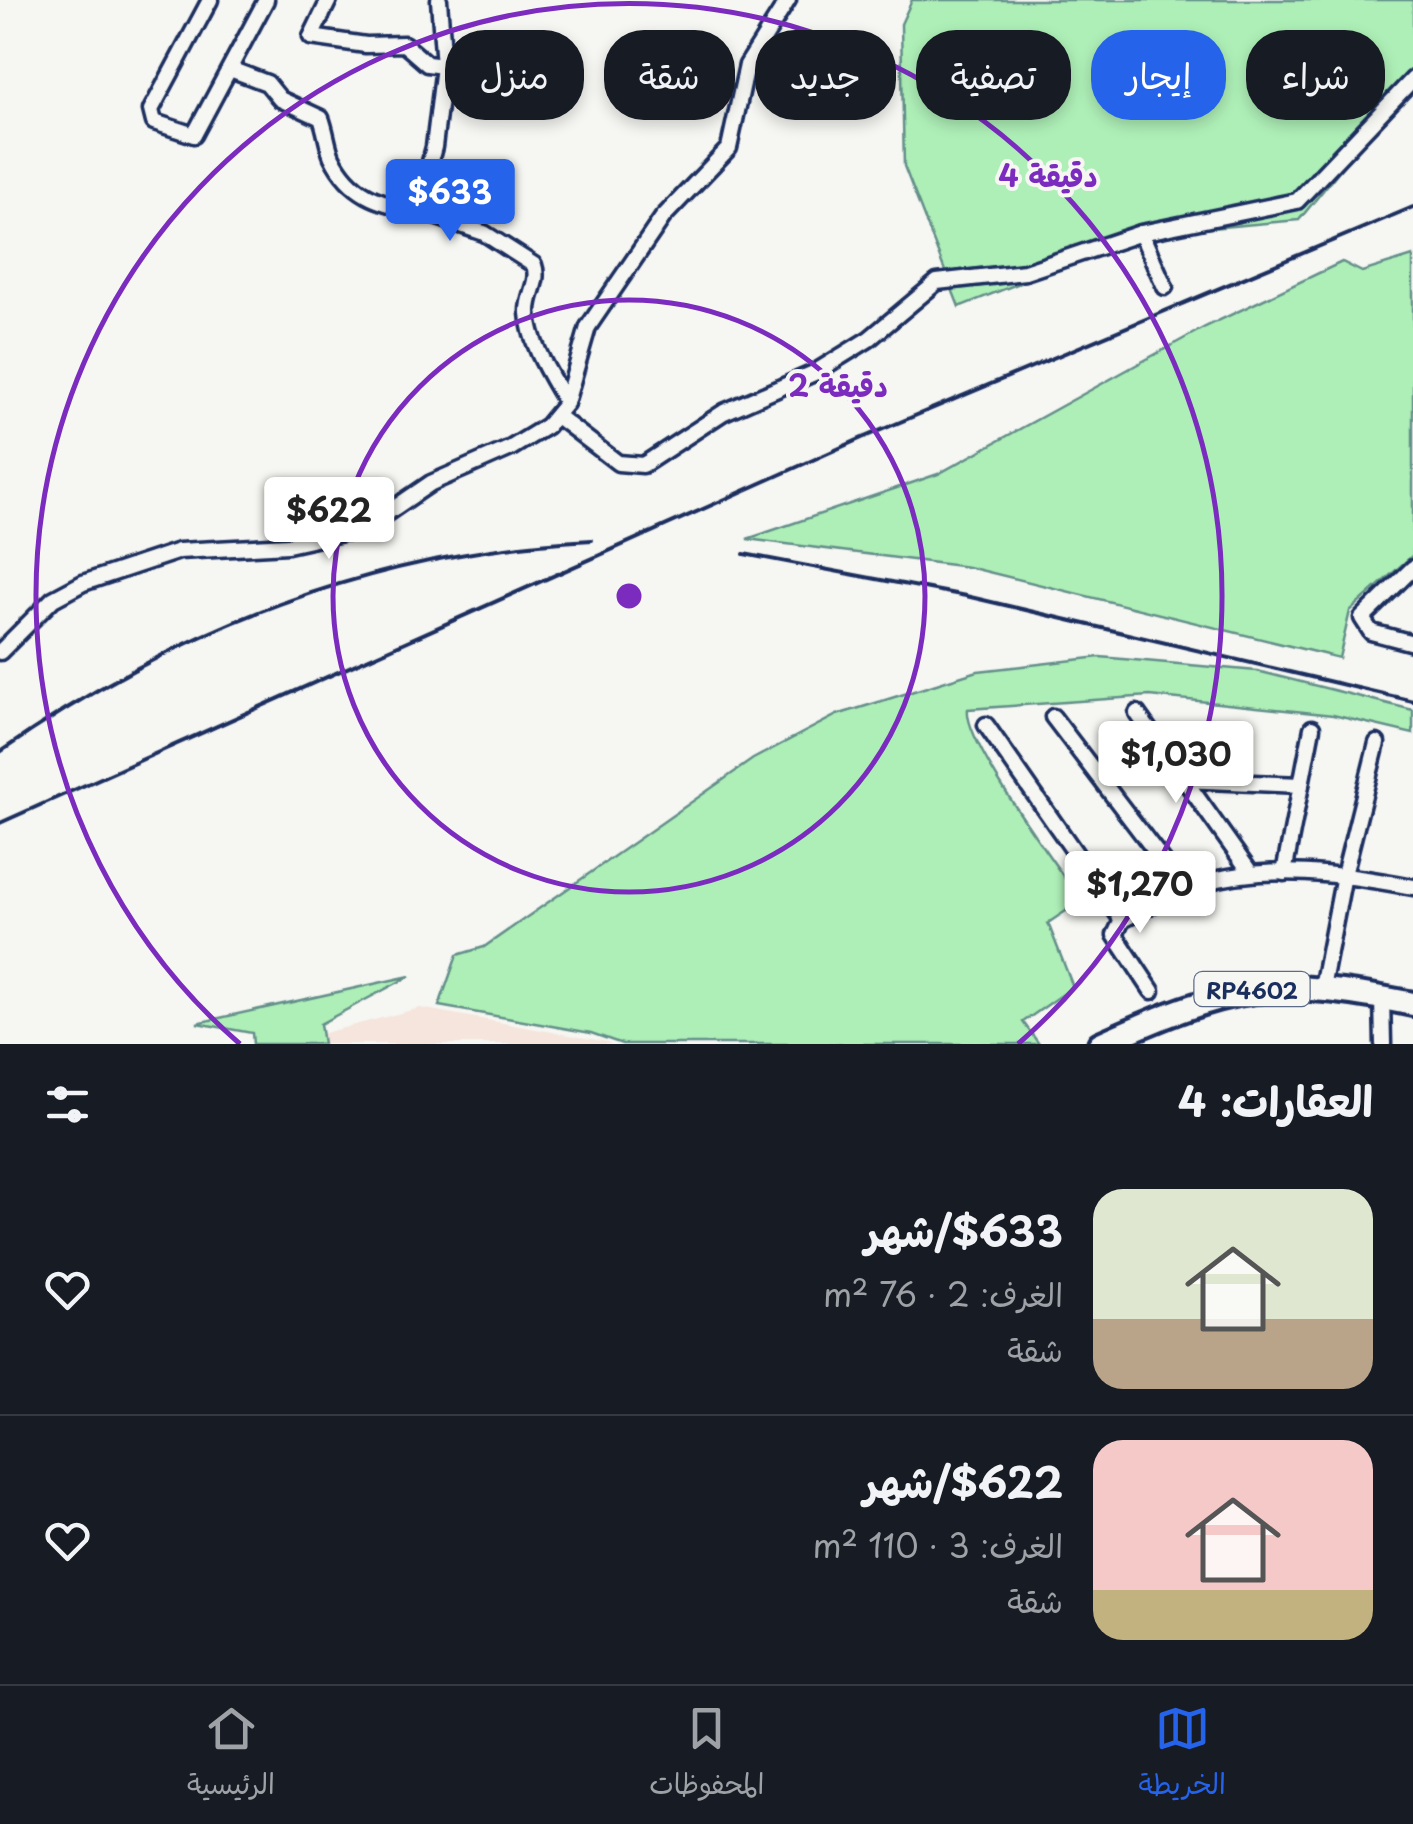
<!DOCTYPE html>
<html lang="ar">
<head>
<meta charset="utf-8">
<style>
	:root { --surface:#171b24; --page:#242831; --text:#f1f3f6; --muted:#9ea1a6; --line:#363941; --accent:#2563eb }
	body { margin:0; font-family:"Playpen Sans","Playpen Sans Arabic",sans-serif; background:var(--page); color:var(--text); direction:rtl; height:100vh; display:flex; flex-direction:column; font-size:38px; white-space:nowrap }
	* { box-sizing:border-box; margin:0 }
	p { font-size:32px; color:var(--muted) }
	.icon { flex:none; width:55px; height:55px; fill:none; stroke:currentColor; stroke-width:2; stroke-linecap:round; stroke-linejoin:round }
	.map { position:relative; height:1044px; overflow:hidden; direction:ltr }
	.side { display:flex; flex-direction:column; background:var(--surface); flex:1 }
	.side>* { flex:none }
	.banner { position:absolute; left:30px; top:30px; width:1355px; height:90px; direction:rtl; display:flex; gap:20px }
	.price { position:absolute; translate:-50% -85px; padding:0 22px; border-radius:10px; background:#fff; color:#222; font-size:32px; line-height:65px; filter:drop-shadow(0 2px 5px #0008) }
	.price::after { content:''; position:absolute; left:50%; top:60px; width:30px; height:22px; margin-left:-15px; background:inherit; clip-path:polygon(0 0,100% 0,50% 100%) }
	.price.on { background:var(--accent); color:#fff }
	ul { padding:0; list-style:none }
	li { display:flex; align-items:center; gap:30px; height:250px; padding:0 40px }
	li+li { border-top:2px solid var(--line) }
	li span { display:grid; place-items:center; flex:none; width:280px; height:200px; border-radius:30px; color:#555 }
	li>.icon { margin-inline-start:auto }
	span .icon { width:120px; height:120px; fill:#fffc; stroke-width:1 }
	li b { font-size:42px }
	h2 { display:flex; justify-content:space-between; align-items:center; height:120px; padding:0 40px; font-size:42px }
	.tag { padding:0 35px; border-radius:40px; background:var(--surface); box-shadow:0 5px 15px #0003; font-size:35px; line-height:90px }
	.tag.on { background:var(--accent); color:#fff }
	.tab-bar { display:flex; justify-content:space-around; align-items:center; height:140px; border-top:2px solid var(--line); background:var(--surface); font-size:28px; color:var(--muted) }
	.tab-bar a { display:grid; justify-items:center; gap:5px }
	.tab-bar .on { color:var(--accent) }
	.map>svg:first-child { display:block }
	.built { fill:#f5e5dc }
	.green { fill:#aeefb7; stroke:#648f8a; stroke-width:2.5 }
	.lines { fill:none; stroke-linecap:round; stroke-linejoin:round }
	.minor-casing { stroke:#1b2f5e; stroke-width:21 }
	.primary-casing { stroke:#1b2f5e; stroke-width:30 }
	.minor { stroke:#f6f6f2; stroke-width:14 }
	.primary { stroke:#f6f6f2; stroke-width:22 }
	.rail { stroke:#1b2f5e; stroke-width:4 }
	.ring { fill:none; stroke:#7b2cbf; stroke-width:5 }
	.labels { text-anchor:middle; dominant-baseline:central; stroke-width:8; stroke-linejoin:round; paint-order:stroke }
	.shield { fill:#f6f6f2; stroke:#5d6b8a; stroke-width:2.5 }
	.shield-label { font-size:22px; font-weight:bold; fill:#1b2f5e }
	.centre { fill:#7b2cbf; stroke:#f6f6f2; stroke-width:5 }
	.ring-label { font-size:30px; text-anchor:middle; font-weight:bold; fill:#7b2cbf; stroke:#f6f6f2; stroke-width:8; stroke-linejoin:round; paint-order:stroke }
</style>
</head>
<body>
<div class="map">
<svg width="1413" height="1044" viewBox="0 0 1413 1044">
	<rect width="100%" height="100%" fill="#f6f6f2"/>
	<filter id="ink" filterUnits="userSpaceOnUse"><feTurbulence type="fractalNoise" baseFrequency=".01" numOctaves="2"/><feDisplacementMap in="SourceGraphic" scale="20" xChannelSelector="R" yChannelSelector="G"/><feConvolveMatrix kernelMatrix="1 2 1 2 8 2 1 2 1" color-interpolation-filters="sRGB"/></filter>
	<g filter="url(#ink)">
		<path class="built" d="M420 1008 607 1042 611 1044H323L320 1034Z"/>
		<g class="green">
			<path d="M912 0H1413V89L1398 98 1299 220 1144 234 959 307 904 166 901 24Z"/>
			<path d="M1413 256V555L1350 611 1339 658 968 567 747 539 938 474 1205 327 1342 262 1362 272Z"/>
			<path d="M1100 657 1257 671 1413 710V734L1333 715 1150 696 968 709C963 741 1058 868 1081 901L1048 923 1073 987 1023 1022 1039 1044H622L591 1033 439 1006 457 955 484 947 753 759 837 715 978 671Z"/>
			<path d="M410 976 320 1024 323 1044H253L252 1033 197 1023Z"/>
		</g>
		<g class="lines">
			<defs>
				<g id="minor">
					<path d="M210 0 151 110 154 122 194 135 266 0"/>
					<path d="M329 0 311 37 366 45 404 44 427 64 444 66 439 0"/>
					<path d="M444 66 434 147 417 210 484 233 534 265C540 282 527 295 528 313 530 345 551 376 566 403"/>
					<path d="M230 69 267 83 280 99 321 118C326 131 327 145 332 157 350 194 379 204 417 210"/>
					<path d="M1165 287 1141 233 1297 201 1413 79"/>
					<path d="M557 416 618 463 643 465 724 412 814 373 869 339 937 282 1025 272 1141 233"/>
					<path d="M1413 568 1362 618 1371 632 1413 643"/>
					<path d="M0 652 53 599 83 583 179 551 288 545 365 528 431 483 511 448 547 426 566 403 588 327 663 217 729 148 747 65 788 0"/>
					<path d="M1137 713 1250 872"/>
					<path d="M1053 717 1185 890"/>
					<path d="M986 725 1122 920C1147 908 1173 892 1199 884 1268 863 1344 874 1413 887"/>
					<path d="M1184 780 1301 785"/>
					<path d="M1284 873 1312 728"/>
					<path d="M1122 920 1115 935 1152 991"/>
					<path d="M1322 988 1344 875 1377 743"/>
					<path d="M1382 997 1383 1044"/>
				</g>
				<path id="primary" d="M1100 1044C1230 986 1272 975 1413 1004"/>
			</defs>
			<use href="#minor" class="minor-casing"/>
			<use href="#primary" class="primary-casing"/>
			<use href="#minor" class="minor"/>
			<use href="#primary" class="primary"/>
			<g class="rail">
				<path d="M744 554 966 596 1413 701"/>
				<path d="M0 752C179 628 372 551 592 540"/>
				<path d="M0 823 862 438 1413 207"/>
			</g>
		</g>
	</g>
	<g class="ring">
		<circle cx="629" cy="596" r="296"/>
		<path d="M240 1044A593 593 0 1 1 1018 1044"/>
	</g>
	<g class="labels">
		<rect class="shield" x="1194.5" y="972" width="115" height="34" rx="8"/>
		<g class="shield-label">
			<text x="1252" y="989">RP4602</text>
		</g>
	</g>
	<circle cx="629" cy="596" r="15" class="centre"/>
	<g class="ring-label">
		<text x="1048" y="187">4 دقيقة</text>
		<text x="838" y="397">2 دقيقة</text>
	</g>
</svg>
<b class="price on" style="left:450px;top:244px">$633</b>
<b class="price" style="left:329px;top:562px">$622</b>
<b class="price" style="left:1176px;top:806px">$1,030</b>
<b class="price" style="left:1140px;top:936px">$1,270</b>
<div class="banner">
<a class="tag">شراء</a>
<a class="tag on">إيجار</a>
<a class="tag">تصفية</a>
<a class="tag">جديد</a>
<a class="tag">شقة</a>
<a class="tag">منزل</a>
</div>
</div>
<section class="side">
<h2>العقارات: 4<svg class="icon" aria-label="filters" viewBox="0 0 24 24"><path d="M4 7h16M4 17h16"/><circle cx="9" cy="7" r="2"/><circle cx="15" cy="17" r="2"/></svg></h2>
<ul>
<li><span style="background:linear-gradient(#dfe7d0 65%,#b9a48a 0)"><svg class="icon" aria-label="home" viewBox="0 0 24 24"><path d="M3 11l9-7 9 7M6 9v11h12V9"/></svg></span><div><b>$633/شهر</b><p>الغرف: 2 · 76 m²</p><p>شقة</p></div><svg class="icon" aria-label="heart" viewBox="0 0 24 24"><path d="M12 20l-8-8c-3-5 5-10 8-4 3-6 11-1 8 4z"/></svg></li>
<li><span style="background:linear-gradient(#f6c9c9 75%,#c2b280 0)"><svg class="icon" aria-label="home" viewBox="0 0 24 24"><path d="M3 11l9-7 9 7M6 9v11h12V9"/></svg></span><div><b>$622/شهر</b><p>الغرف: 3 · 110 m²</p><p>شقة</p></div><svg class="icon" aria-label="heart" viewBox="0 0 24 24"><path d="M12 20l-8-8c-3-5 5-10 8-4 3-6 11-1 8 4z"/></svg></li>
</ul>
</section>
<nav class="tab-bar">
<a class="on"><svg class="icon" aria-label="map" viewBox="0 0 24 24"><path d="M3 6l6-2 6 2 6-2v14l-6 2-6-2-6 2zM9 4v14M15 6v14"/></svg>الخريطة</a>
<a><svg class="icon" aria-label="saved" viewBox="0 0 24 24"><path d="M7 4h10v16l-5-4-5 4z"/></svg>المحفوظات</a>
<a><svg class="icon" aria-label="home" viewBox="0 0 24 24"><path d="M3 11l9-7 9 7M6 9v11h12V9"/></svg>الرئيسية</a>
</nav>
</body>
</html>
